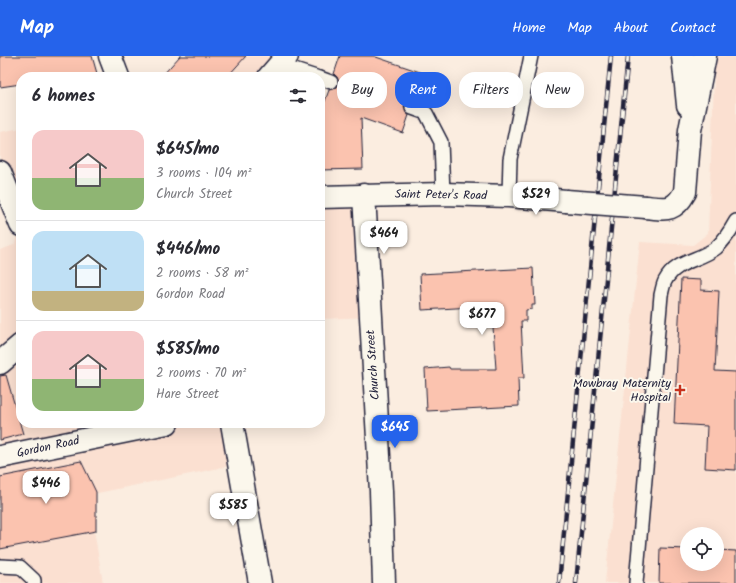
<!DOCTYPE html>
<html lang="en">
<head>
<meta charset="utf-8">
<style>
	:root { --surface:#fff; --page:#f2f2f3; --text:#2b2b33; --muted:#7c7c81; --line:#e1e1e2; --accent:#2563eb }
	body { margin:0; font-family:Kalam,sans-serif; background:var(--page); color:var(--text); height:100vh; display:flex; flex-direction:column; font-size:15px; white-space:nowrap }
	* { box-sizing:border-box; margin:0 }
	p { font-size:13px; color:var(--muted) }
	.icon { flex:none; width:22px; height:22px; fill:none; stroke:currentColor; stroke-width:2; stroke-linecap:round; stroke-linejoin:round }
	.map { position:relative; flex:1; overflow:hidden }
	.panel { position:absolute; left:16px; top:16px; width:309px; height:356px; display:flex; flex-direction:column; background:var(--surface); border-radius:16px; box-shadow:0 4px 16px #0002 }
	.panel>* { flex:none }
	.guide { position:absolute; left:337px; top:16px; width:339px; height:36px; display:flex; gap:8px }
	.buttons { position:absolute; left:680px; top:471px; display:grid; gap:8px }
	.buttons a { display:grid; place-items:center; width:44px; height:44px; border-radius:50%; background:var(--surface); box-shadow:0 4px 16px #0002; font-size:20px }
	.price { position:absolute; translate:-50% -34px; padding:0 9px; border-radius:8px; background:#fff; color:#222; font-size:13px; line-height:26px; filter:drop-shadow(0 1px 2px #0008) }
	.price::after { content:''; position:absolute; left:50%; top:24px; width:12px; height:9px; margin-left:-6px; background:inherit; clip-path:polygon(0 0,100% 0,50% 100%) }
	.price.current { background:var(--accent); color:#fff }
	ul { padding:0; list-style:none }
	li { display:flex; align-items:center; gap:12px; height:100px; padding:0 16px }
	li+li { border-top:1px solid var(--line) }
	li span { display:grid; place-items:center; flex:none; width:112px; height:80px; border-radius:12px; color:#555 }
	li>.icon { margin-inline-start:auto }
	span .icon { width:48px; height:48px; fill:#fffc; stroke-width:1 }
	li b { font-size:17px }
	h2 { display:flex; justify-content:space-between; align-items:center; height:48px; padding:0 16px; font-size:17px }
	.tag { padding:0 14px; border-radius:16px; background:var(--surface); box-shadow:0 4px 16px #0002; font-size:14px; line-height:36px }
	.tag.current { background:var(--accent); color:#fff }
	header { display:flex; align-items:center; gap:24px; box-sizing:border-box; height:56px; padding:0 20px; background:var(--accent); color:#fff }
	header strong { font-size:19px }
	nav { display:flex; gap:22px; margin-inline-start:auto; font-size:14px }
	.map>svg:first-child { display:block }
	.built { fill:#fbe0d1; fill-rule:evenodd }
	.building { fill:#fbc3af; stroke:#22223b }
	.lines { fill:none; stroke-linecap:round; stroke-linejoin:round }
	.lane-casing { stroke:#22223b; stroke-width:16 }
	.street-casing { stroke:#22223b; stroke-width:25 }
	.secondary-casing { stroke:#22223b; stroke-width:25 }
	.lane { stroke:#fbf7ec; stroke-width:13 }
	.street { stroke:#fbf7ec; stroke-width:22 }
	.secondary { stroke:#fbf7ec; stroke-width:22 }
	.rail-casing { stroke:#22223b; stroke-width:4.5 }
	.rail { stroke:#fbf7ec; stroke-width:3; stroke-dasharray:9; stroke-linecap:butt }
	.secondary-bridge-casing { stroke:#22223b; stroke-width:25; stroke-linecap:butt }
	.secondary-bridge { stroke:#fbf7ec; stroke-width:22 }
	.poi-dot { fill:#c8321e; stroke:#fbf7ec; stroke-width:1.5 }
	.labels { text-anchor:middle; dominant-baseline:central; stroke-width:4; stroke-linejoin:round; paint-order:stroke }
	.street-label { font-size:12px; fill:#22223b; stroke:#fbf7ec }
	.poi-label { font-size:12px; fill:#22223b; stroke:#fbf7ec; text-anchor:end }
</style>
</head>
<body>
<header>
<strong>Map</strong>
<nav><a>Home</a><a>Map</a><a>About</a><a>Contact</a></nav>
</header>
<div class="map">
<svg width="736" height="527" viewBox="0 0 736 527">
	<rect width="100%" height="100%" fill="#fbede0"/>
	<filter id="ink" filterUnits="userSpaceOnUse"><feTurbulence type="fractalNoise" baseFrequency=".025" numOctaves="2"/><feDisplacementMap in="SourceGraphic" scale="8" xChannelSelector="R" yChannelSelector="G"/><feConvolveMatrix kernelMatrix="1 2 1 2 8 2 1 2 1" color-interpolation-filters="sRGB"/></filter>
	<g filter="url(#ink)">
		<g class="built">
			<path d="M180 0H287L269 21H161Z"/>
			<path d="M715 0H736V527H605L640 186 693 189 708 177ZM687 478H717V508H687Z"/>
			<path d="M21 72V169L0 116V76Z"/>
			<path d="M364 139 370 261 320 263V141Z"/>
			<path d="M21 173V367H232L239 408 88 439 103 527H0V194L14 189Z"/>
		</g>
		<g class="building">
			<path d="M0 0H92L98 21H21V28L0 31Z"/>
			<path d="M180 0H246L227 21H161Z"/>
			<path d="M340 0H373L423 17 414 44 407 46 404 50 406 57 409 59 403 77 361 62 363 113 320 114V59L329 34 336 32 339 28 337 21 334 18Z"/>
			<path d="M533 212 535 249H532V253L526 254V265H521L524 322H518L519 350 427 355 425 313 449 311 450 313H496L493 271H490L489 250 422 254 420 218Z"/>
			<path d="M681 223 701 224V234L719 235 715 315 736 316V414L705 412 707 370 674 368Z"/>
			<path d="M6 319 23 378 0 384V320Z"/>
			<path d="M81 405 96 436V475L0 493V421Z"/>
			<path d="M660 492 687 493V508H717V494L736 495V527H659Z"/>
		</g>
		<g class="lines">
			<defs>
				<g id="lane">
					<path d="M279 9 316 21"/>
					<path d="M320 22 331 26"/>
					<path d="M412 52 426 57 441 86 443 138"/>
					<path d="M509 140 510 103 531 0"/>
					<path d="M0 510 20 511 34 524V527"/>
					<path d="M636 527 661 239C662 235 663 229 665 225 676 204 699 205 716 192 724 185 731 174 736 165"/>
				</g>
				<g id="street">
					<path d="M110 0 118 21"/>
					<path d="M269 21 287 0"/>
					<path d="M0 116 21 169"/>
					<path d="M364 139 381 435 384 527"/>
					<path d="M232 367 260 527"/>
					<path d="M0 401 167 367"/>
				</g>
				<g id="secondary">
					<path d="M683 0 688 49"/>
					<path d="M320 141 443 138 509 140 566 145"/>
					<path d="M646 151C666 153 674 156 685 136L690 74 705 0"/>
					<path d="M0 307 21 289"/>
				</g>
			</defs>
			<use href="#lane" class="lane-casing"/>
			<use href="#street" class="street-casing"/>
			<use href="#secondary" class="secondary-casing"/>
			<use href="#lane" class="lane"/>
			<use href="#street" class="street"/>
			<use href="#secondary" class="secondary"/>
			<defs>
				<g id="rail">
					<path d="M559 527 611 0"/>
					<path d="M576 527 628 0"/>
				</g>
			</defs>
			<use href="#rail" class="rail-casing"/>
			<use href="#rail" class="rail"/>
			<defs>
				<path id="secondary-bridge" d="M566 145 646 151"/>
			</defs>
			<use href="#secondary-bridge" class="secondary-bridge-casing"/>
			<use href="#secondary-bridge" class="secondary-bridge"/>
		</g>
	</g>
	<path class="poi-dot" d="M678 328h4v4h4v4h-4v4h-4v-4h-4v-4h4z"/>
	<g class="labels">
		<g class="street-label">
			<text transform="translate(441 139) rotate(1)">Saint Peter's Road</text>
			<text transform="translate(373 309) rotate(-94)">Church Street</text>
			<text transform="translate(48 391) rotate(-12)">Gordon Road</text>
		</g>
		<g class="poi-label">
			<text x="671" y="327">Mowbray Maternity<tspan x="671" dy="14">Hospital</tspan></text>
		</g>
	</g>
</svg>
<div class="buttons">
<a><svg class="icon" aria-label="locate" viewBox="0 0 24 24"><circle cx="12" cy="12" r="6"/><path d="M12 2v4M12 18v4M2 12h4M18 12h4"/></svg></a>
</div>
<b class="price" style="left:536px;top:160px">$529</b>
<b class="price" style="left:384px;top:199px">$464</b>
<b class="price" style="left:482px;top:280px">$677</b>
<b class="price current" style="left:395px;top:393px">$645</b>
<b class="price" style="left:46px;top:449px">$446</b>
<b class="price" style="left:233px;top:471px">$585</b>
<div class="guide">
<a class="tag">Buy</a>
<a class="tag current">Rent</a>
<a class="tag">Filters</a>
<a class="tag">New</a>
</div>
<section class="panel">
<h2>6 homes<svg class="icon" aria-label="filters" viewBox="0 0 24 24"><path d="M4 7h16M4 17h16"/><circle cx="9" cy="7" r="2"/><circle cx="15" cy="17" r="2"/></svg></h2>
<ul>
<li><span style="background:linear-gradient(#f6c9c9 60%,#8fb573 0)"><svg class="icon" aria-label="home" viewBox="0 0 24 24"><path d="M3 11l9-7 9 7M6 9v11h12V9"/></svg></span><div><b>$645/mo</b><p>3 rooms · 104 m²</p><p>Church Street</p></div></li>
<li><span style="background:linear-gradient(#bfe0f5 75%,#c2b280 0)"><svg class="icon" aria-label="home" viewBox="0 0 24 24"><path d="M3 11l9-7 9 7M6 9v11h12V9"/></svg></span><div><b>$446/mo</b><p>2 rooms · 58 m²</p><p>Gordon Road</p></div></li>
<li><span style="background:linear-gradient(#f6c9c9 60%,#8fb573 0)"><svg class="icon" aria-label="home" viewBox="0 0 24 24"><path d="M3 11l9-7 9 7M6 9v11h12V9"/></svg></span><div><b>$585/mo</b><p>2 rooms · 70 m²</p><p>Hare Street</p></div></li>
</ul>
</section>
</div>
</body>
</html>
